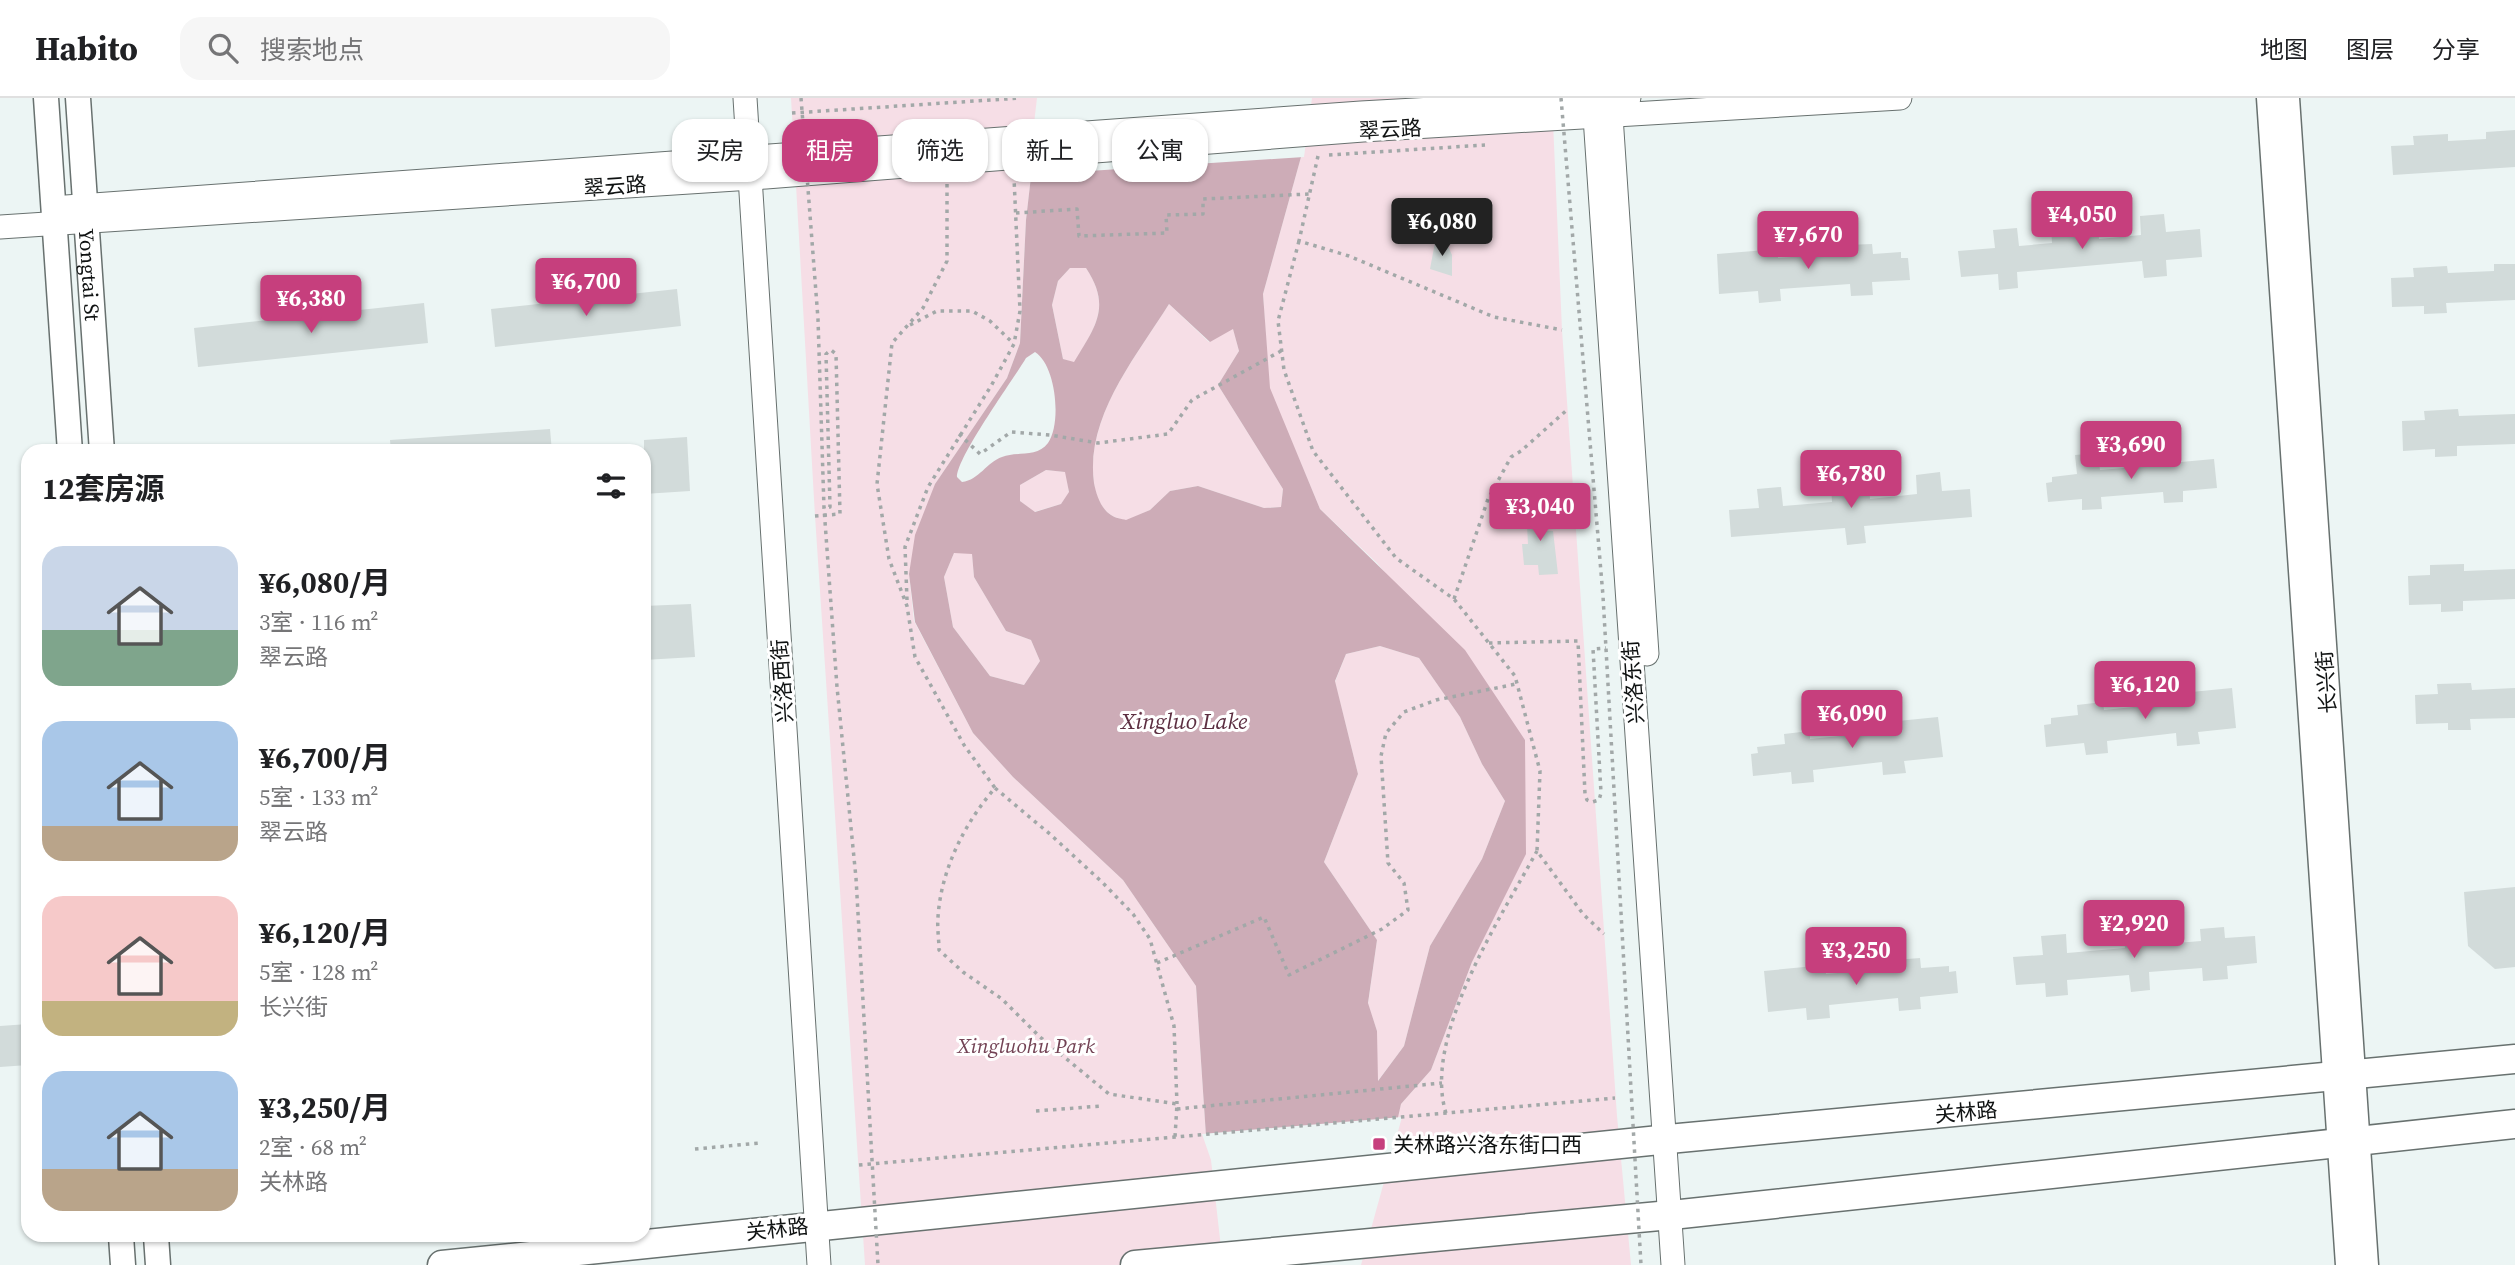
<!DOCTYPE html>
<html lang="zh">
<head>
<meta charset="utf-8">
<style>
	:root { --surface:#fff; --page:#f6f6f6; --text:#202124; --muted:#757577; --line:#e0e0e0; --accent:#c63f7d }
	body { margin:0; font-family:"Source Serif 4","Noto Sans SC",serif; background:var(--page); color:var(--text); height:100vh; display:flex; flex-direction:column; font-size:26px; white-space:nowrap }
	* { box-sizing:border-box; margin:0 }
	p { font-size:23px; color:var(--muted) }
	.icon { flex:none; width:38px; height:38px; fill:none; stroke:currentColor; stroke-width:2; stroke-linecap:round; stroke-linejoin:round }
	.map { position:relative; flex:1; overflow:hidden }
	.details { position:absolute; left:21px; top:346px; width:630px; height:798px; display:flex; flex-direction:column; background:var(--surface); border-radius:21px; box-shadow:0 2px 5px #0004 }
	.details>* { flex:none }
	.guide { position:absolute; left:672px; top:21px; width:665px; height:63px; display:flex; gap:14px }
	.price { position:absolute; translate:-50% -60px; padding:0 16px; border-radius:7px; background:var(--accent); color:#fff; font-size:23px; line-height:46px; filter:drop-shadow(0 2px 4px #0008) }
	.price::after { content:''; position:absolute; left:50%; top:42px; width:21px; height:16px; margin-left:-10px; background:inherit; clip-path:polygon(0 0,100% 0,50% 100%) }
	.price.current { background:#222; color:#fff }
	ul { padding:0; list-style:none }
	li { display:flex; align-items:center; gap:21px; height:175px; padding:0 21px }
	li span { display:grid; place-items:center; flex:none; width:196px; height:140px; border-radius:21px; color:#555 }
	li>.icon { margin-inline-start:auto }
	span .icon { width:84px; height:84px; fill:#fffc; stroke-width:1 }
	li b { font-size:30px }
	h2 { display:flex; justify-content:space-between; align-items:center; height:84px; padding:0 21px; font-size:30px }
	.chip { padding:0 24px; border-radius:21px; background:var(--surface); box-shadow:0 2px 5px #0004; font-size:24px; line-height:63px }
	.chip.current { background:var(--accent); color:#fff }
	header { display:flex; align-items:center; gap:42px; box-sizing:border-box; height:98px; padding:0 35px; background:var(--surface); border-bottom:2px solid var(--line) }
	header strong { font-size:33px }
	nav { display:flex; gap:38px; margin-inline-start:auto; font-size:24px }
	.search { width:490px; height:63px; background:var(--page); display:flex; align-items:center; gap:18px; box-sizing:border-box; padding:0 24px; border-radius:21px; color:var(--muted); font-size:26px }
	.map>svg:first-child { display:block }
	.green { fill:#f6dee6 }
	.water { fill:#cdacb7; fill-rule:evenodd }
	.pier { fill:#ecf5f4 }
	.building { fill:#d2dbda }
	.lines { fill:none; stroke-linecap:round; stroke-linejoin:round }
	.tertiary-casing { stroke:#68716f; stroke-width:25 }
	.secondary-casing { stroke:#68716f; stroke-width:27 }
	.primary-casing { stroke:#68716f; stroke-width:31 }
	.path { stroke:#a2a8a8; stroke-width:3.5; stroke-dasharray:3.5 5; stroke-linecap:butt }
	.tertiary { stroke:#fff; stroke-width:23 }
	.secondary { stroke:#fff; stroke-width:24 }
	.primary { stroke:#fff; stroke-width:28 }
	.path-bridge { stroke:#a2a8a8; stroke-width:3.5; stroke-dasharray:3.5 5; stroke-linecap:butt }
	.poi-dot { fill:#c63f7d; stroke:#fff; stroke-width:2.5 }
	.labels { text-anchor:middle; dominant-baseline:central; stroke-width:6; stroke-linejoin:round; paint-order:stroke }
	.street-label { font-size:21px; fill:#0f1212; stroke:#fff }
	.park-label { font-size:21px; font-style:italic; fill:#734355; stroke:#fff }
	.poi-label { font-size:21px; fill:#0f1212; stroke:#fff; text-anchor:start }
	.water-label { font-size:23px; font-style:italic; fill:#5c2e41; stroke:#fff }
</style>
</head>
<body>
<header>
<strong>Habito</strong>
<div class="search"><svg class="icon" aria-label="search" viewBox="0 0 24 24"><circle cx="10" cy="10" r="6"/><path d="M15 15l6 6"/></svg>搜索地点</div>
<nav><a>地图</a><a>图层</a><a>分享</a></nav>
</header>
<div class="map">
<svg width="2515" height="1167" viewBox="0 0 2515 1167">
	<rect width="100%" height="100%" fill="#ecf5f4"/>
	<g class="green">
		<path d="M791 0H1040L1026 122 1020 245 1007 280 935 386 909 476 914 523 973 635 1013 679 1123 782 1196 888 1206 1038 1214 1061 1226 1167H865L815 418Z"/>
		<path d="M1308 0H1552L1562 232 1617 1018 1631 1167H1358L1401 1006 1431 972 1472 864 1525 642 1377 465 1320 411 1269 290 1263 196 1301 59Z"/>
		<path d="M1070 170H1086C1112 209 1095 229 1074 265L1063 261 1052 207 1058 183Z"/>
		<path d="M1169 206 1209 244 1233 230 1239 253 1218 287 1283 391 1281 409 1264 410 1198 388 1170 393 1150 412 1126 423C1122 421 1115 420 1111 417 1101 411 1095 396 1094 385 1085 319 1136 259 1169 206Z"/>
		<path d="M1046 372 1066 374 1069 395 1061 406 1034 414 1020 403V387Z"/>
		<path d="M954 455H972L974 479 1006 533 1031 542 1040 563 1024 587 990 578 953 529 944 479Z"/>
		<path d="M1380 548 1419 560 1460 619 1482 666 1505 703 1482 761 1430 848 1404 948 1377 984V933L1368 906 1377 842 1324 764 1358 676 1335 584 1346 556Z"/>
	</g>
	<path class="water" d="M1040 0H1308L1301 59 1263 196 1270 290 1320 411 1465 552 1525 642 1526 756 1472 864 1431 972 1401 1006 1392 1046 1217 1081 1206 1038 1196 888 1123 782 1013 679 973 635 915 524 909 476 915 437 935 386 1007 280 1020 245 1026 122ZM1070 170H1086C1112 209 1095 229 1074 264L1063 261 1052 207 1058 183ZM1169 206 1210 244 1233 231 1239 253 1218 287 1283 391 1281 409 1264 410 1198 388 1170 393 1150 412 1126 422C1122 421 1115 420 1111 417 1101 411 1096 396 1094 385 1085 319 1136 259 1169 206ZM1035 254C1056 267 1062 325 1048 345 1037 360 1017 353 1002 359 987 364 979 382 962 384L957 379C957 359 1013 282 1026 260ZM1046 372 1065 374 1069 394 1061 406 1035 414 1020 403V387ZM954 455 972 456 974 479 1006 533 1031 542 1040 563 1024 587 990 578 953 529 944 479ZM1380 548 1419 560 1460 619 1482 666 1505 703 1482 761 1430 848 1404 948 1378 983 1377 933 1368 905 1377 842 1324 764 1358 676 1335 583 1346 556Z"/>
	<g class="pier">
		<path d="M1037 0H1312L1304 59 1028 77Z"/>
		<path d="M1402 1019 1361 1167H1223L1211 1062 1202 1036Z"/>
	</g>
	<g class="building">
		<path d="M2515 32V69L2393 77 2391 48 2414 47 2413 38 2448 36V43L2486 41V34Z"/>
		<path d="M2164 116 2166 134 2200 131 2202 159 2166 162 2167 178 2144 180 2142 163 2017 174 2018 190 1999 192 1998 176 1961 179 1958 153 1995 150 1993 132 2017 130 2019 148 2052 145 2051 130 2098 126 2099 141 2141 137 2140 118Z"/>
		<path d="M1436 139 1447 146 1452 157V178L1430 171Z"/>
		<path d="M1872 146 1873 156 1901 154V160H1908L1910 182 1872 184 1873 197 1851 198 1850 186 1780 191 1781 203 1759 205 1758 193 1719 196 1717 156 1778 151V160L1847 155 1846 147Z"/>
		<path d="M2494 166H2515V202L2446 205 2447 215 2424 216V208L2392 209 2391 180 2414 179 2413 170 2447 168 2448 175 2494 173Z"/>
		<path d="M677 191 681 228 495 249 491 211Z"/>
		<path d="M424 205 428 245 198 269 194 230Z"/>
		<path d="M2458 311 2459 318 2515 316V346L2457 348V358L2435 359V351L2403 353 2402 323 2425 322 2424 313Z"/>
		<path d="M550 331 552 354H391L390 342Z"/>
		<path d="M687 339 690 393 644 396V342Z"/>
		<path d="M2098 355 2100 372 2160 367 2159 359 2180 357 2181 364 2214 361 2217 390 2183 393V404L2164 405 2163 394 2101 399 2102 411 2082 412V401L2048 404 2046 385 2052 384V379L2077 376 2075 357Z"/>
		<path d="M1940 374 1942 393 1970 391 1972 419 1864 428 1866 445 1847 447 1845 430 1731 439 1729 412 1759 410 1757 391 1781 389 1783 408 1832 404 1831 389 1869 386 1870 401 1917 396 1916 377Z"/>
		<path d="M1545 409 1546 433H1553L1558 476 1539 477 1538 467H1524L1522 446H1528L1526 410Z"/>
		<path d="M2464 466V473L2515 471V501L2463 503V513L2441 514V506L2409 507 2408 478 2430 477V467Z"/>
		<path d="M691 506 695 559 644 562V508Z"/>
		<path d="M2471 585 2472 592 2515 590V620L2470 621 2471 632H2448V625L2416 626 2415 597 2438 596 2437 586Z"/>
		<path d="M2232 590 2236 630 2198 634 2200 646 2177 648 2176 635 2107 643 2108 655 2086 657 2084 645 2046 649 2044 627 2051 626V620L2078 617 2077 607 2103 604 2104 612 2172 605 2171 596Z"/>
		<path d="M1938 619 1943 659 1904 663 1906 675 1883 677 1882 664 1813 672 1814 684 1792 686 1791 674 1753 678 1751 656 1758 655 1757 649 1785 646 1784 636 1810 633V641L1879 634 1878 625Z"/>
		<path d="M2515 789V869L2495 871 2468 848 2464 794Z"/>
		<path d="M2224 829 2225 840 2255 838 2257 865 2227 868 2228 881 2203 883 2202 870 2149 874 2150 892 2131 894 2129 877 2067 882 2068 897 2046 899 2045 885 2016 887 2013 859 2043 857 2041 838 2066 836 2067 855 2125 850 2123 835 2150 833 2152 847 2201 843 2200 831Z"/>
		<path d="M1920 860 1921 870 1949 868V874L1956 873 1958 895 1920 899 1921 911 1899 913 1898 900 1829 907 1830 920 1807 922 1806 910 1768 914 1764 873 1825 867 1826 876 1895 870 1894 862Z"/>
		<path d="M28 926V967L0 969V928Z"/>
	</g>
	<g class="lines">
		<defs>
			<g id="tertiary">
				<path d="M745 0 819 1167"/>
				<path d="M1610 3 1647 556"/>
				<path d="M1594 4 1673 1167"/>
				<path d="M66 109 1361 15 1629 0"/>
				<path d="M0 129 766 79 1363 32 1900 0"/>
			</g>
			<g id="secondary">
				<path d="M46 0 70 354"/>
				<path id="s1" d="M78 0 102 354"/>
				<path d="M2269 0 2348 1167"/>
				<path d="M2287 0 2366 1167"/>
				<path d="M121 1138 123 1167"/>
				<path d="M156 1138 158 1167"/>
			</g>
			<g id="primary">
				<path d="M442 1167 1679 1040 2515 961"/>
				<path d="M1135 1167 1681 1116 2515 1026"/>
			</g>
		</defs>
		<use href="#tertiary" class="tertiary-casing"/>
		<use href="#secondary" class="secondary-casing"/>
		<use href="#primary" class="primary-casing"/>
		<g class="path">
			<path d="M792 15 1021 0"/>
			<path d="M1329 57 1485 47"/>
			<path d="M1318 58 1299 143 1349 158 1494 219 1562 232"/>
			<path d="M947 86V163L923 210 892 245 877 386 889 461 907 508 915 559 964 647 995 690C964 726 941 772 938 819 937 830 939 841 939 852L963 874 1002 901 1040 939 1109 996 1177 1006 1175 1039"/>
			<path d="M1016 115 1077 111 1079 138 1167 135 1166 117 1203 116V101L1309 96"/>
			<path d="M1299 143 1278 223 1284 272 1313 353 1396 460 1454 501 1515 578 1540 673 1537 753 1583 816 1604 836"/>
			<path d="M910 227 937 213H972L990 223 1013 245"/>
			<path d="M959 336 980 356 1011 334 1050 337 1098 345 1168 336 1192 302 1281 253"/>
			<path d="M815 418 840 416 836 256 831 252 826 256 830 409 824 410"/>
			<path d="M1454 501 1488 401 1511 359 1521 353 1568 311"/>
			<path d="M907 502 905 449 928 389 991 288 1014 246 1020 213 1014 80"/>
			<path d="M1489 545 1578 543 1585 696 1587 702 1592 704 1599 702 1601 695 1593 551 1606 550"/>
			<path d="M995 690 1051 737 1103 785 1133 816 1150 841 1174 928 1177 1006"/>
			<path d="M1157 865 1264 819 1289 877 1382 831 1408 812 1404 785 1388 765 1381 658 1386 635 1404 614 1436 602 1516 586"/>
			<path d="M1177 1011 1442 985"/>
			<path d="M1036 1013 1101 1008"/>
			<path d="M1446 1015C1422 939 1501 819 1537 753"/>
			<path d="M695 1051 760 1045"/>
			<path d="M859 1067 1615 1000"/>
		</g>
		<use href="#tertiary" class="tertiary"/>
		<use href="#secondary" class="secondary"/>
		<use href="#primary" class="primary"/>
		<g class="path-bridge">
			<path d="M801 0 818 221 824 410 837 589 856 780 878 1167"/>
			<path d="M1561 0 1603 498 1641 1167"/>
		</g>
	</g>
	<rect class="poi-dot" x="1372" y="1039" width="14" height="14" rx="3.5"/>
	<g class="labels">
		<g class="street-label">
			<text transform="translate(1390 31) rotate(-3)">翠云路</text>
			<text transform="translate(615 88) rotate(-4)">翠云路</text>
			<text stroke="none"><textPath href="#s1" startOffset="177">Yongtai St</textPath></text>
			<text transform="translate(782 583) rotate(-94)">兴洛西街</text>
			<text transform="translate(1633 584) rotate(-94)">兴洛东街</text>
			<text transform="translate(2326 584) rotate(-94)">长兴街</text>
			<text transform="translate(1966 1014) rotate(-5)">关林路</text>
			<text transform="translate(777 1131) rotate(-6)">关林路</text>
		</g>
		<g class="park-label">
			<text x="1026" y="947">Xingluohu Park</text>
		</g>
		<g class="poi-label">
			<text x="1393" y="1046">关林路兴洛东街口西</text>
		</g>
		<g class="water-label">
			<text x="1184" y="623">Xingluo Lake</text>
		</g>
	</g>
</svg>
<b class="price" style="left:2082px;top:153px">¥4,050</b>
<b class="price current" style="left:1442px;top:160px">¥6,080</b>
<b class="price" style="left:1808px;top:173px">¥7,670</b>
<b class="price" style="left:586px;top:220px">¥6,700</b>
<b class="price" style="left:311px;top:237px">¥6,380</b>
<b class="price" style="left:2131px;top:383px">¥3,690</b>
<b class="price" style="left:1851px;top:412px">¥6,780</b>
<b class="price" style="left:1540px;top:445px">¥3,040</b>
<b class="price" style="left:2145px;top:623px">¥6,120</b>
<b class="price" style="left:1852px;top:652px">¥6,090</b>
<b class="price" style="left:2134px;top:862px">¥2,920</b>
<b class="price" style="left:1856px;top:889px">¥3,250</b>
<div class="guide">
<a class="chip">买房</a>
<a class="chip current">租房</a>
<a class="chip">筛选</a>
<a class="chip">新上</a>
<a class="chip">公寓</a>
</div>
<section class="details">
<h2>12套房源<svg class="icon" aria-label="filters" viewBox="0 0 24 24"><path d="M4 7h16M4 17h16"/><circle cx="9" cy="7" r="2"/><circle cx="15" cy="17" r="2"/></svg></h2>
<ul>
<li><span style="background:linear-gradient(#c9d6e8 60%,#7fa58c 0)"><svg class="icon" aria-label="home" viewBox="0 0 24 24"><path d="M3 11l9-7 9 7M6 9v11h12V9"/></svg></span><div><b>¥6,080/月</b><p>3室 · 116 m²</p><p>翠云路</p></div></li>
<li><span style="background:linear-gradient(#a9c7e8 75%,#b9a48a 0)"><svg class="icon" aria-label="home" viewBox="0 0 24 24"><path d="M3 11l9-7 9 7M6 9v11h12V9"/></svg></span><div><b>¥6,700/月</b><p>5室 · 133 m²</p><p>翠云路</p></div></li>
<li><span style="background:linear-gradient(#f6c9c9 75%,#c2b280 0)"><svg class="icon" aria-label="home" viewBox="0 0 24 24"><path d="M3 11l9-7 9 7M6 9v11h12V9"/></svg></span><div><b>¥6,120/月</b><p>5室 · 128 m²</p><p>长兴街</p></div></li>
<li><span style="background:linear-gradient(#a9c7e8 70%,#b9a48a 0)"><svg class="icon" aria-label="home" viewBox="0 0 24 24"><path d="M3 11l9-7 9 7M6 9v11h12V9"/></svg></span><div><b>¥3,250/月</b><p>2室 · 68 m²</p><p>关林路</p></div></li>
</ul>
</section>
</div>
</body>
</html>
